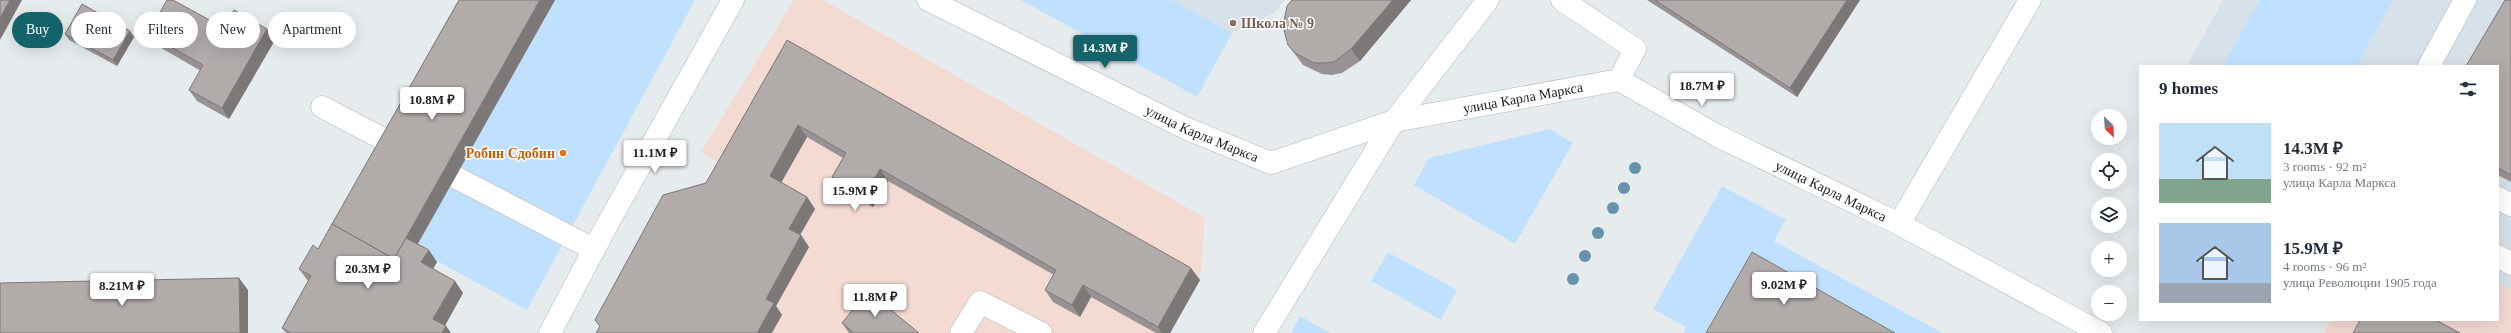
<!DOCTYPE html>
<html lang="en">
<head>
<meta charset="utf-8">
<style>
	:root { --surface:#fff; --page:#f6f6f7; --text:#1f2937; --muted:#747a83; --accent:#14636a }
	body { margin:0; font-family:"Times New Roman",serif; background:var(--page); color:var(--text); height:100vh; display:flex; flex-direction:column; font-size:15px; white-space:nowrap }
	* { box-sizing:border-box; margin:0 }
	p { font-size:13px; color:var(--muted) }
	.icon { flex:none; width:22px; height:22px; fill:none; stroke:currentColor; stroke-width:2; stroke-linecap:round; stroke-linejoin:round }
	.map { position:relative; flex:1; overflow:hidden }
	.sheet { position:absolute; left:2139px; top:65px; width:360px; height:256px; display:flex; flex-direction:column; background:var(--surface); border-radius:0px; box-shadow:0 4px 16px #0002 }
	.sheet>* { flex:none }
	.guide { position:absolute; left:12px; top:12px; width:380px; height:36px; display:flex; gap:8px }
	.needle { width:26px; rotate:155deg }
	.controls { position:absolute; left:2091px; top:109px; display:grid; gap:8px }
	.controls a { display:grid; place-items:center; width:36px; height:36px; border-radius:50%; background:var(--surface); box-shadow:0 4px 16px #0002; font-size:20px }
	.price { position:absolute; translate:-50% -34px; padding:0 9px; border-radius:4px; background:#fff; color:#222; font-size:13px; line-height:26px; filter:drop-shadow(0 1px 2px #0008) }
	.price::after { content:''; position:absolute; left:50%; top:24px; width:12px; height:9px; margin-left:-6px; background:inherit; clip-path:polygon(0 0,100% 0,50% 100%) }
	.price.active { background:var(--accent); color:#fff }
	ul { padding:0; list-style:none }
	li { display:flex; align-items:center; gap:12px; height:100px; padding:0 20px }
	li span { display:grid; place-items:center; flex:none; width:112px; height:80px; border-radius:0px; color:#555 }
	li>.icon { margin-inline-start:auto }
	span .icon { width:48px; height:48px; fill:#fffc; stroke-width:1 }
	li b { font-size:17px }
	h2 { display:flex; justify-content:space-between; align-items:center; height:48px; padding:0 20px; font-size:17px }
	.chip { padding:0 14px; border-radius:18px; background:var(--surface); box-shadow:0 4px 16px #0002; font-size:14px; line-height:36px }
	.chip.active { background:var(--accent); color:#fff }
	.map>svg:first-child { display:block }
	.built { fill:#d7e1ea }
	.industrial { fill:#f3dad3 }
	.medical { fill:#f3dad2 }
	.green { fill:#bfe1ff }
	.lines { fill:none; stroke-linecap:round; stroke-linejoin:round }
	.minor-casing { stroke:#b2b6b9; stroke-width:23 }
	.minor { stroke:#fff; stroke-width:22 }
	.tree { fill:#6892ab }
	.wall { fill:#989392 }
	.shaded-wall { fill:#7c7877 }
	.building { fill:#b1abaa; stroke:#7c7877 }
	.education-dot { fill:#8d6e63; stroke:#fff; stroke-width:1.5 }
	.food-dot { fill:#e8710a; stroke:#fff; stroke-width:1.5 }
	.labels { text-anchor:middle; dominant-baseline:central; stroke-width:3; stroke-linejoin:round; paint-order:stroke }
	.education-label { font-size:14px; font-weight:bold; fill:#785e54; stroke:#fff; text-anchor:start }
	.street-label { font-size:14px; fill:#1b1c1e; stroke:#fff }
	.food-label { font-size:14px; font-weight:bold; fill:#c56008; stroke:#fff; text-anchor:end }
</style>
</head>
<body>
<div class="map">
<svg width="2511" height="333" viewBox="0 0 2511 333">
	<rect width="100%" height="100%" fill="#e6ebee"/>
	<g class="built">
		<path d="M1171 0H1285L1274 13 1232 33Z"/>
		<path d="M2223 0H2511V290L2498 282V66H2187Z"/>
	</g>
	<path class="industrial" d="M2498 282 2511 290V333H2324L2331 320H2498Z"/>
	<path class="medical" d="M794 0H823L1205 218 1200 280 1170 333H605L728 170 701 152Z"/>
	<g class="green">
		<path d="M555 0H695L527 310 415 249Z"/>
		<path d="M1021 0H1171L1232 33 1197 97Z"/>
		<path d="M2260 0H2393L2356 66H2223Z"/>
		<path d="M1550 129 1573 143 1515 244 1414 185 1429 158Z"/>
		<path d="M1722 186 1786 220 1774 241 1942 333H1683L1686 327 1653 309Z"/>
		<path d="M1388 252 1457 290 1441 320 1371 281Z"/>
		<path d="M1300 316 1330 333H1291Z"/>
	</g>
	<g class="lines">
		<defs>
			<g id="minor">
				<path id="s1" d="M928 0 1185 128 1271 163 1394 121 1619 80 1716 135 1899 224 2101 333"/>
				<path d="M1562 0 1635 49 1619 80"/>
				<path d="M2429 66 2465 0"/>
				<path d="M322 107 393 144"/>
				<path d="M455 177 593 249"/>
				<path d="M2498 198 2511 205"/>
				<path d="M1899 224 2030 0"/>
				<path d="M2498 256 2511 264"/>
				<path d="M550 333 607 225 733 0"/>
				<path d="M961 333 980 302 1041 333"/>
				<path d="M1264 333 1394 121 1488 0"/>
			</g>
		</defs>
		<use href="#minor" class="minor-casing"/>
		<use href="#minor" class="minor"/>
	</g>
	<g class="tree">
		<circle cx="1635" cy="168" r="6"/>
		<circle cx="1624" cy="188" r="6"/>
		<circle cx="1613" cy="208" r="6"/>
		<circle cx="1598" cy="233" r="6"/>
		<circle cx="1585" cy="256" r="6"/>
		<circle cx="1573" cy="279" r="6"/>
	</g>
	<g class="wall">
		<path d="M459 0H555L418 244 437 262 433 269 463 293 445 325 451 333H286L282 328 308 281 299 269 318 249Z"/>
		<path d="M1292 0H1411L1360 61 1342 73 1332 75 1322 74 1303 65 1288 45Z"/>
		<path d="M1647 0H1860L1797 97Z"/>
		<path d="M2511 0V182L2498 175V66Z"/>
		<path d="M224 28 275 40 229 119 197 101 189 90 201 71 156 45 148 34Z"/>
		<path d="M130 31 134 37 117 66 69 40 65 34Z"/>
		<path d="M787 40 1200 280 1170 333H1156L1091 297 1080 317 1053 302 1045 290 1054 275 888 181 873 207 840 189 832 177 843 158 807 137 781 183 807 197 815 209 800 235 809 247 776 306 782 315 600 326 595 320 706 183Z"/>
		<path d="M842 323 919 333H849Z"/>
	</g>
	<g class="shaded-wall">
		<path d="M10 0H22L0 40V18Z"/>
		<path d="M540 0H555L402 271 394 260Z"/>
		<path d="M1393 0H1411L1360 61 1351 49Z"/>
		<path d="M1847 0H1860L1797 97 1790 88Z"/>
		<path d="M267 29 275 40 229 119 222 108Z"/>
		<path d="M130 31 134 37 117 66 113 60Z"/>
		<path d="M798 125 807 137 778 188 770 176Z"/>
		<path d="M880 169 888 181 873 207 865 195Z"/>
		<path d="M807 197 815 209 797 240 789 229Z"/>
		<path d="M801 235 809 247 776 306 782 315 772 333H757L766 299Z"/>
		<path d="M429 250 437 262 430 274 421 262Z"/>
		<path d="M1191 268 1200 280 1170 333H1162L1158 327Z"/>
		<path d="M239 278 248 290V333H240Z"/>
		<path d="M455 281 463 293 442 331 433 319Z"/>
		<path d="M1083 285 1091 297 1080 317 1072 305Z"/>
		<path d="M446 326 451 333H442Z"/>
	</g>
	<g class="building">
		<path d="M0 0H10L0 18Z"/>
		<path d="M167 0H173L224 28 234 10 267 29 222 108 189 90 203 65 148 34Z"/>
		<path d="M459 0H540L394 259 332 224Z"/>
		<path d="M1292 0H1393L1351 49 1334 62 1324 63H1314L1295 53 1288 45 1283 26 1287 6Z"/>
		<path d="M1655 0H1847L1790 88Z"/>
		<path d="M2505 0H2511V175L2498 168V66H2466Z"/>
		<path d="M82 4 130 31 113 60 65 34Z"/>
		<path d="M787 40 1191 268 1158 327 1083 285 1072 305 1045 290 1056 270 880 169 865 195 832 177 846 153 798 125 770 176 807 197 789 229 801 235 766 299 774 303 757 333H596L600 326 595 320 663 195 706 183Z"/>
		<path d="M332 224 394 259 406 238 429 250 421 262 455 281 433 319 446 326 442 333H291L282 328 311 276 299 269 313 245 318 249Z"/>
		<path d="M1752 252 1895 333H1706Z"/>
		<path d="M239 278 240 333H0V283Z"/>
		<path d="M868 291 919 333H854L842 323Z"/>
		<path d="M2360 320H2436L2460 333H2353Z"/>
	</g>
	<circle class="education-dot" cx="1233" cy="23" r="4"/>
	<circle class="food-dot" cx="563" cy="153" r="4"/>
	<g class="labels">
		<g class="education-label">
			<text x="1241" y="23">Школа № 9</text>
		</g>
		<g class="street-label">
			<text stroke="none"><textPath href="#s1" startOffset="641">улица Карла Маркса</textPath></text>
			<text stroke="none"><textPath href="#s1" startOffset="305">улица Карла Маркса</textPath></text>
			<text stroke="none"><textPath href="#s1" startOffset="978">улица Карла Маркса</textPath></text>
		</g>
		<g class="food-label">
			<text x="555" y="153">Робин Сдобин</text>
		</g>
	</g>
</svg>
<div class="controls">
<a><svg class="needle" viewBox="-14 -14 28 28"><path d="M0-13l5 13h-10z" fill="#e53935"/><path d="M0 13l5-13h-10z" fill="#747a83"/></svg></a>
<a><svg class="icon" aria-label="locate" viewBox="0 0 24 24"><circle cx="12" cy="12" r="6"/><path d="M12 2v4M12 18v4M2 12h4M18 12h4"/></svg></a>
<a><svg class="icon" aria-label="layers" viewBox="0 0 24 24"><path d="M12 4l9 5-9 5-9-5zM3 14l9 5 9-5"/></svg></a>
<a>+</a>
<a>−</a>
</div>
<b class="price active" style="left:1105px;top:69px">14.3M ₽</b>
<b class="price" style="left:1702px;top:107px">18.7M ₽</b>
<b class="price" style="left:432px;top:121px">10.8M ₽</b>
<b class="price" style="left:655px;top:174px">11.1M ₽</b>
<b class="price" style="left:855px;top:212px">15.9M ₽</b>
<b class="price" style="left:368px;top:290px">20.3M ₽</b>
<b class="price" style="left:1784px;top:306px">9.02M ₽</b>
<b class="price" style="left:122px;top:307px">8.21M ₽</b>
<b class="price" style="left:875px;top:318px">11.8M ₽</b>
<div class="guide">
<a class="chip active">Buy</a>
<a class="chip">Rent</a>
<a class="chip">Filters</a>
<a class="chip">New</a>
<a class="chip">Apartment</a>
</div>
<section class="sheet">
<h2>9 homes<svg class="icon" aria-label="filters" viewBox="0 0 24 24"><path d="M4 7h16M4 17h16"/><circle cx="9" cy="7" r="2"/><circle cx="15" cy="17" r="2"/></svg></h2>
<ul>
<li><span style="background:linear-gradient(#bfe0f5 70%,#7fa58c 0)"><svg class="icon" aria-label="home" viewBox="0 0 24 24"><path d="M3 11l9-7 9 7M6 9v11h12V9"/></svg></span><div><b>14.3M ₽</b><p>3 rooms · 92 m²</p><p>улица Карла Маркса</p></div></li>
<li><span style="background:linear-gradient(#a9c7e8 75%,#9aa5b1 0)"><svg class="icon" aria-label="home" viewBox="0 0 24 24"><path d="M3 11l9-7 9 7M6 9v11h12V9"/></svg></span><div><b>15.9M ₽</b><p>4 rooms · 96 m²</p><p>улица Революции 1905 года</p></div></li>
</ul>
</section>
</div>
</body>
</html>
